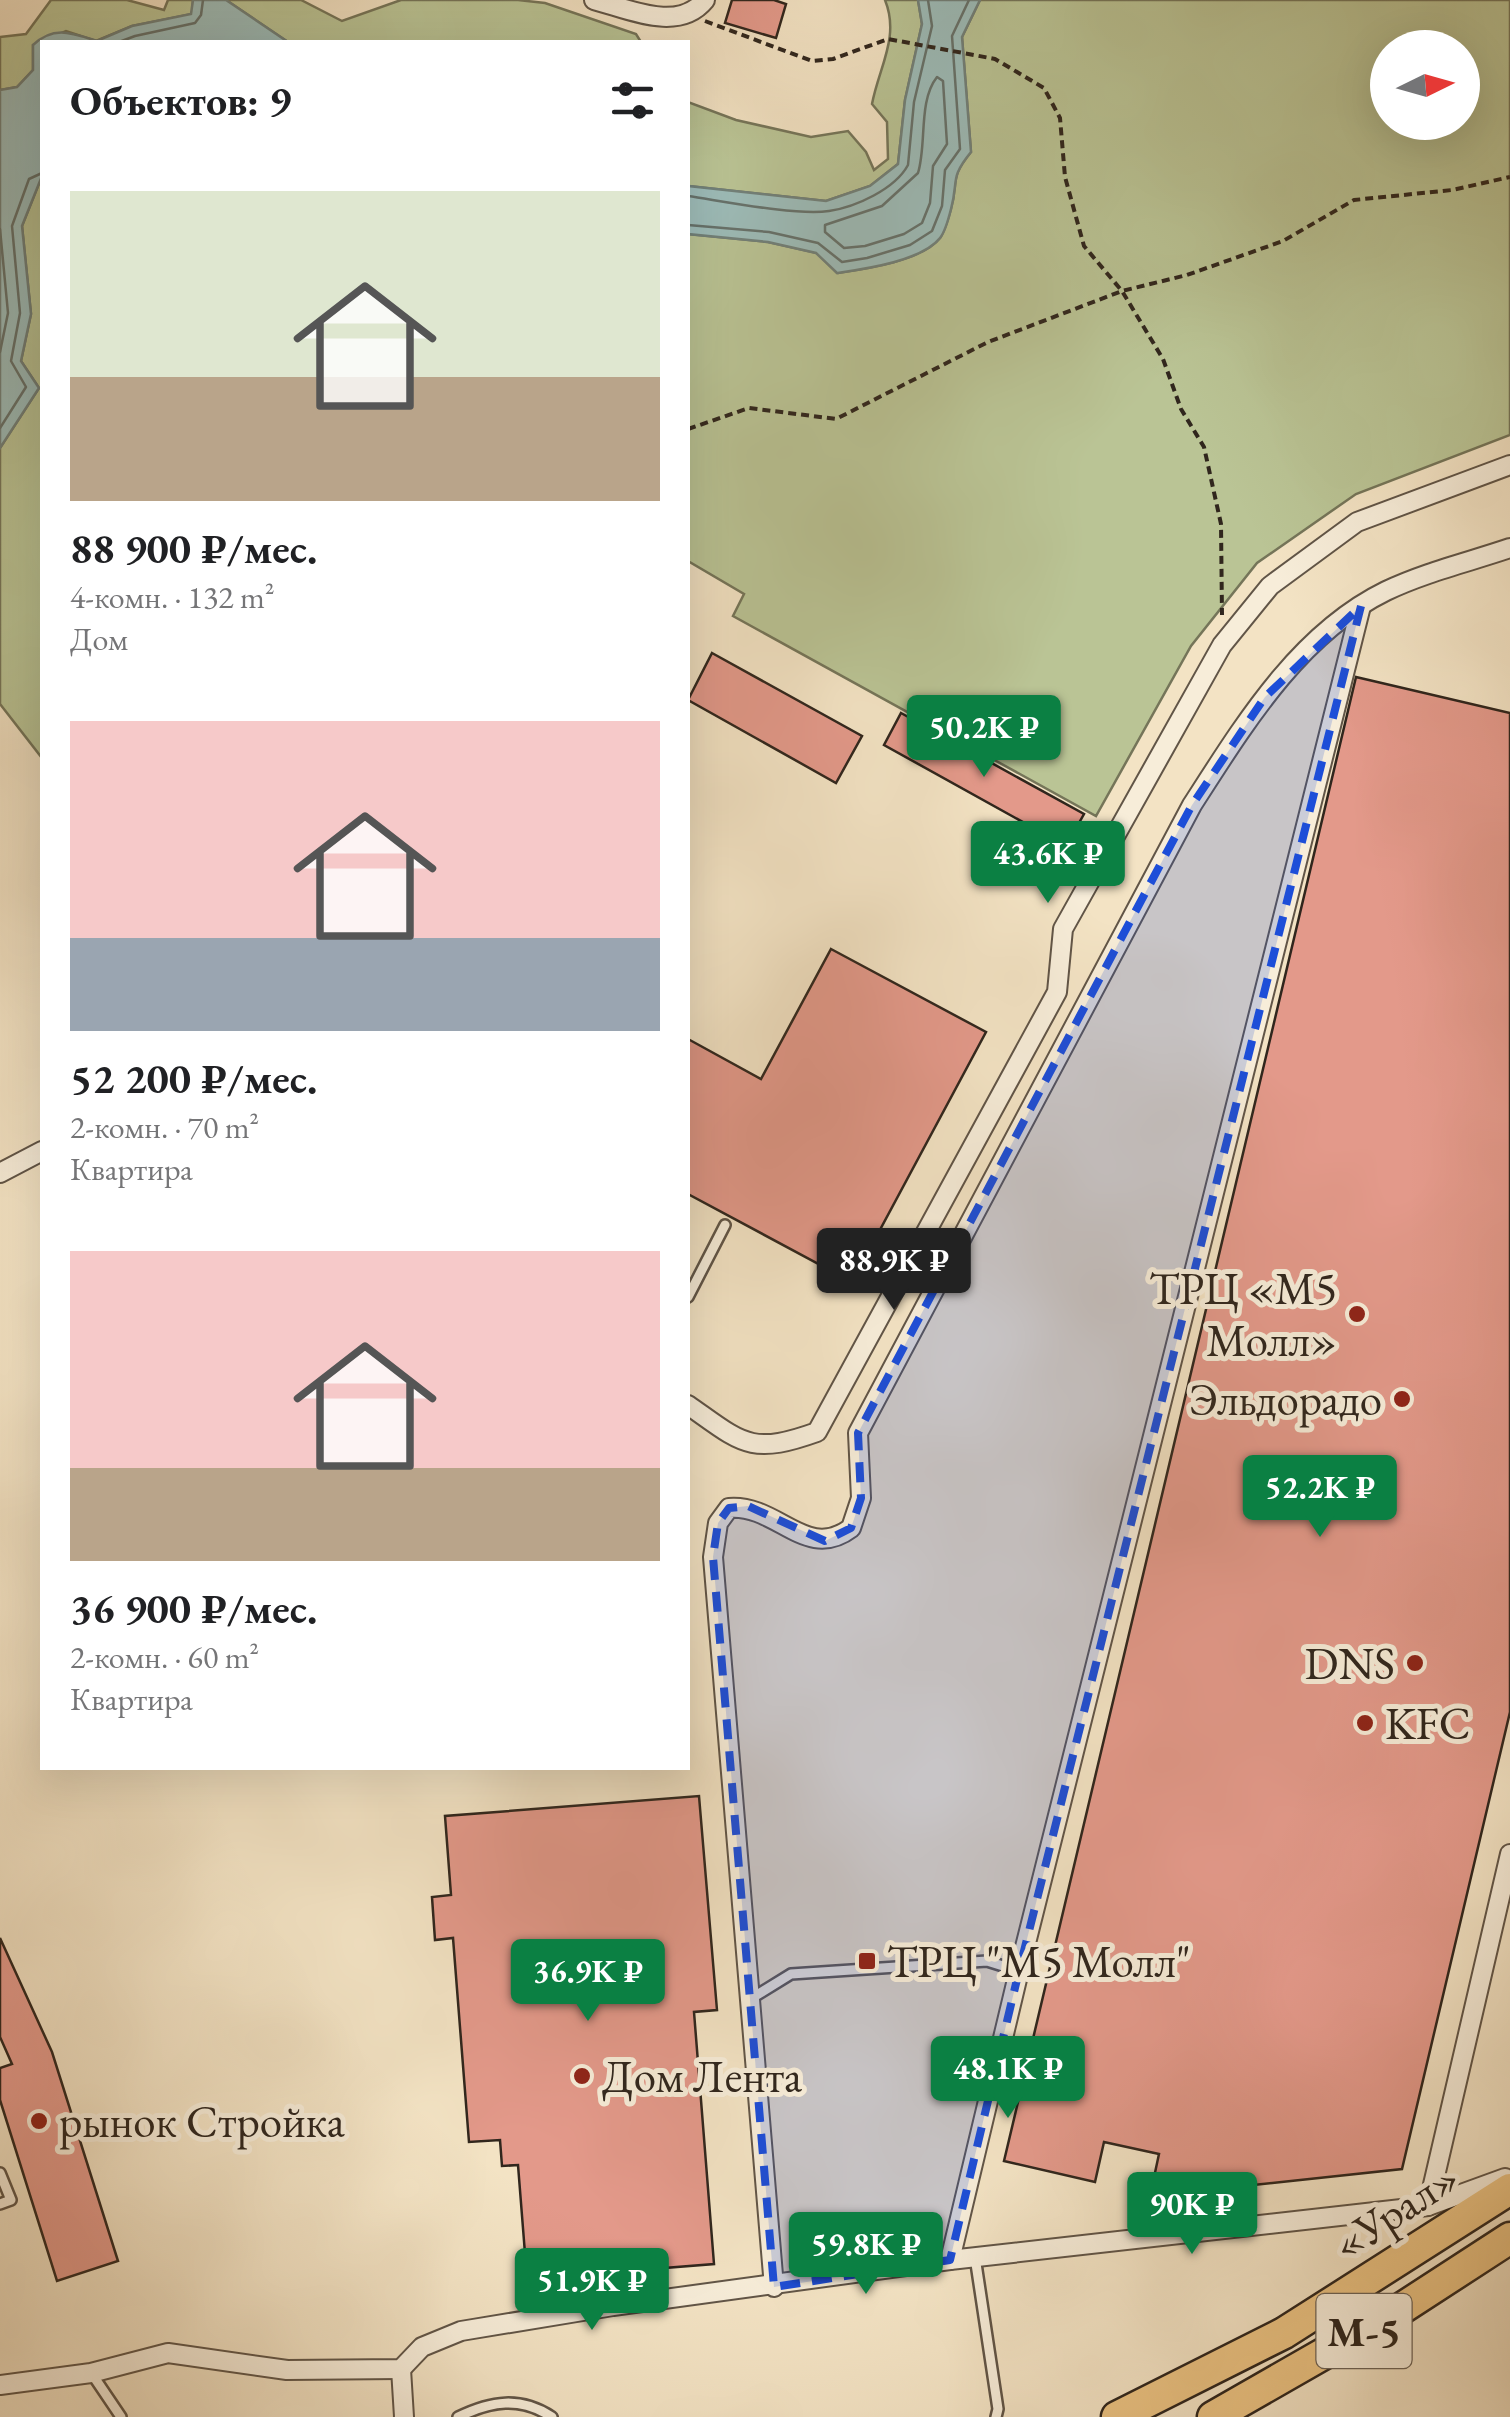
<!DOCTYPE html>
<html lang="ru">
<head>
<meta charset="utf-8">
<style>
	:root { --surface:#fff; --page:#f2f2f2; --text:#202124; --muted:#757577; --accent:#0b8043 }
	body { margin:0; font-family:"EB Garamond",serif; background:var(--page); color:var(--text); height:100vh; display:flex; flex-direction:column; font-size:38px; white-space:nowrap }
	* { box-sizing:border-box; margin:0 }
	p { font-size:32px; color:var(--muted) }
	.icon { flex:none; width:55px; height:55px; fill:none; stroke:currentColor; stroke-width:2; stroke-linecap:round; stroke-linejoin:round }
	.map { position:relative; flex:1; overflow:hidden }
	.side { position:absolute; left:40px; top:40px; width:650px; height:1730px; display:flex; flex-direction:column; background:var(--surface); border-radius:0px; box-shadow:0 10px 40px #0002 }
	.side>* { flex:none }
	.needle { width:65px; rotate:85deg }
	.buttons { position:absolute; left:1370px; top:30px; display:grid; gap:20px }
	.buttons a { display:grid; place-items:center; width:110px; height:110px; border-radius:50%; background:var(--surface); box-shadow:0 10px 40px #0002; font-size:50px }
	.price { position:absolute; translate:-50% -85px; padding:0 22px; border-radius:10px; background:var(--accent); color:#fff; font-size:32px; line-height:65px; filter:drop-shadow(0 2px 5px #0008) }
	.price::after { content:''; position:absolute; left:50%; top:60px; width:30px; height:22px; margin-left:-15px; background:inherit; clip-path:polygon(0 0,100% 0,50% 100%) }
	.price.active { background:#222; color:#fff }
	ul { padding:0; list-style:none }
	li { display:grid; align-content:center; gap:20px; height:530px; padding:0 30px }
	li span { display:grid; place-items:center; height:310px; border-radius:0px; color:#555 }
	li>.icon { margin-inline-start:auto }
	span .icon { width:180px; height:180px; fill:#fffc; stroke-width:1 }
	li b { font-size:42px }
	h2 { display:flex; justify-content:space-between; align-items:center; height:120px; padding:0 30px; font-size:42px }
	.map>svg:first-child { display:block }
	.green { fill:#bac495; stroke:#757559; stroke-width:2.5; fill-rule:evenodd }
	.water { fill:#9dbdba; stroke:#71817b; stroke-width:2.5 }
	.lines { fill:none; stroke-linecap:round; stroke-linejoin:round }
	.shore { stroke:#66726c; stroke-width:2.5 }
	.building { fill:#e3998a; stroke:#30261d; stroke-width:2.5 }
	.service-casing { stroke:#615547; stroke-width:14 }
	.minor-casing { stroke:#615547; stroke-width:22 }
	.trunk-casing { stroke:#30261d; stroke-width:35 }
	.path { stroke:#30261d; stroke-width:4; stroke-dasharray:8 5; stroke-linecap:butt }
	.service { stroke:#f7edd9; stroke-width:9 }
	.minor { stroke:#f7edd9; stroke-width:18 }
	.trunk { stroke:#eac282; stroke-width:30 }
	.marked { fill:#1d4ed8; fill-opacity:0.2; stroke:#1d4ed8; stroke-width:8; stroke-dasharray:20 12; stroke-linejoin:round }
	.poi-dot { fill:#8f2418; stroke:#f7edd9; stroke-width:4 }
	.labels { text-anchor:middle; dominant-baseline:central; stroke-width:10; stroke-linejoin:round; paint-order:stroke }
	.shield { fill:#f7edd9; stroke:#6c6255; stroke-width:2.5 }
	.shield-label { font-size:42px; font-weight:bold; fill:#30261d }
	.poi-label { font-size:45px; fill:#30261d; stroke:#f7edd9; text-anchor:start }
	.street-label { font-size:45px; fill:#30261d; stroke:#f7edd9 }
</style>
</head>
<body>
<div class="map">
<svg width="1510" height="2417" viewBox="0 0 1510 2417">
	<rect width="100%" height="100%" fill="#f3e3c4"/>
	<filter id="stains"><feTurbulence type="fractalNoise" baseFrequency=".002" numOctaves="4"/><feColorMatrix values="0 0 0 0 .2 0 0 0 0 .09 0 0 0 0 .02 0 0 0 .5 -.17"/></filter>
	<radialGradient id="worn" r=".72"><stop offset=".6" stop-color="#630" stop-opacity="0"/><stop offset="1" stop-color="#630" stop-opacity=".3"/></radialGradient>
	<g class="green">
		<path d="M51 0H127L164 10 168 0H193L192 14 132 26 96 41 66 31 33 45V70L17 87 0 90V37L26 34Z"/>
		<path d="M226 0H301L342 21 401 0H518L545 3 636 34 641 42H288Z"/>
		<path d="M885 0H918L922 24 905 100 898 164 870 186 826 201 688 186V102L736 120 811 137 848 131 866 152 874 170 888 159 887 122 872 104C879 67 900 37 885 0Z"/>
		<path d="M980 0H1510V435L1356 494 1257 563 1191 646 1096 816 733 616 744 594 688 561V234L768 242 817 253 837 273C864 269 922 261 940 238 944 232 949 217 951 209 959 180 949 179 971 152L962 37ZM1388 48H1462V122H1388Z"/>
		<path d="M42 176V758L0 704V448L39 388 21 361 31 314 22 226Z"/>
	</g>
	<g class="water">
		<path d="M193 0H226L288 42H42V176L22 226 31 314 21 361 39 388 0 448V90L17 87 33 70V45C54 25 72 33 97 41L132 26 191 14Z"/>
		<path d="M918 0H980L962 37 971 152C949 179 959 180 951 209 949 217 945 232 940 238 922 261 864 269 837 273L816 253 768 242 688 234V186L826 201 870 186 898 164 905 100 922 24Z"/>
	</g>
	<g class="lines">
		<g class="shore">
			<path d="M119 42 135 36 195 23 201 15 203 0"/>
			<path d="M937 77 943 81 947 144 933 166 930 203 922 223 904 234 865 246 844 248 825 232V225L882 206 918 173C927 144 918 101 937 77Z"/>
			<path d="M688 196C722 201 797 216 829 211 856 207 895 189 908 165L914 102 932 26 928 0"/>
			<path d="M688 225 769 232 818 243 842 262 867 258 910 245 932 231 942 206 945 170 960 149 952 36 969 0"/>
			<path d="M0 229 8 313 0 352"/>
			<path d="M0 428 26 387 11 361 20 313 12 226 29 179 42 173"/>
		</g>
	</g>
	<g class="building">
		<path d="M732 0H774L786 4 776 38 725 23Z"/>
		<path d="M712 653 862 736 836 783 688 700Z"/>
		<path d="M1356 677 1510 713V1712L1402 2169 1150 2196 1159 2154 1104 2142 1095 2182 1004 2161Z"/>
		<path d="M901 713 1084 814 1066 846 884 745Z"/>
		<path d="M831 949 986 1032 852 1282 688 1194V1039L761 1079Z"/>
		<path d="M699 1796 717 2010 694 2012 714 2264 527 2279 518 2165 502 2166 500 2140 469 2142 453 1938 435 1940 432 1897 451 1895 445 1816Z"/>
		<path d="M0 1938 52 2052 118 2261 57 2281 0 2100V2068L12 2064 0 2037Z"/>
	</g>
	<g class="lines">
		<defs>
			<g id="service">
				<path d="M688 1297 725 1225"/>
				<path d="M752 1998 791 1974 987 1961 1019 1971"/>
				<path d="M0 2173 11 2200 0 2204"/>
				<path d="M975 2257 998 2409 996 2417"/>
				<path d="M92 2374 121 2417"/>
				<path d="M458 2417C491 2401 520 2396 552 2417"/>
			</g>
			<g id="minor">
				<path d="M594 0C629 9 678 33 705 0"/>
				<path d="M0 1173 42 1151"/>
				<path d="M688 1405C742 1443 750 1456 817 1432L1057 992 1063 929 1222 645 1270 586 1357 522 1510 465"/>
				<path d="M1428 2206 1510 1854"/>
				<path d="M950 2260 1019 1971 1361 606"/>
				<path d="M774 2287 713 1557 718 1523 729 1508C778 1504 806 1562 851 1528L861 1498 858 1433 1192 805C1243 726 1298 634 1386 591 1426 572 1469 562 1510 548"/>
				<path d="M401 2369 404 2417"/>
				<path d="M0 2385 91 2373 168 2353 287 2370 401 2369 422 2347 461 2331 613 2306 950 2260 1428 2206 1505 2178"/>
			</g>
			<g id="trunk">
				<path d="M1117 2417 1284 2333 1510 2189"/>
				<path d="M1213 2417 1393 2314 1510 2238"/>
			</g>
		</defs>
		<use href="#service" class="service-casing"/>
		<use href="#minor" class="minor-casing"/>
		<use href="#trunk" class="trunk-casing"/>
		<g class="path">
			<path d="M705 21 812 61 833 59 888 39 974 55 995 59 1044 88 1060 118 1065 177 1084 246 1122 291 1163 359 1181 409 1204 447 1221 524 1222 615"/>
			<path d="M688 429 749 408 836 419 988 342 1122 291 1187 275 1283 241 1354 200 1452 190 1510 177"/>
		</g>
		<use href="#service" class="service"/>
		<use href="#minor" class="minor"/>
		<use href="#trunk" class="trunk"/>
	</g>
	<path class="marked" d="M1361 606 1019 1971 950 2260 774 2287 713 1557 718 1523 729 1508 748 1506 825 1541 851 1528 861 1498 858 1433 1192 805 1265 697Z"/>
	<g class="poi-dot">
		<circle cx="1357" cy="1314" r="10"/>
		<circle cx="1402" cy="1399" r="10"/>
		<circle cx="1415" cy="1663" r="10"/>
		<circle cx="1365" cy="1723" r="10"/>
		<rect x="857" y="1951" width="20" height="20" rx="5"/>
		<circle cx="582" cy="2076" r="10"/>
		<circle cx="39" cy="2121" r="10"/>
	</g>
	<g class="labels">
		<rect class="shield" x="1316.5" y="2294" width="95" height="74" rx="8"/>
		<g class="shield-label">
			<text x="1364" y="2331">М-5</text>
		</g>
		<g class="poi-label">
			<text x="1337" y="1288" text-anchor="end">ТРЦ «М5<tspan x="1337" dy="52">Молл»</tspan></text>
			<text x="1382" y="1399" text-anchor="end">Эльдорадо</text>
			<text x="1395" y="1663" text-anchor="end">DNS</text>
			<text x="1385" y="1723">KFC</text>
			<text x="887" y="1961">ТРЦ "М5 Молл"</text>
			<text x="602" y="2076">Дом Лента</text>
			<text x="59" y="2121">рынок Стройка</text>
		</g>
		<g class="street-label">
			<text transform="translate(1395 2210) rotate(-33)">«Урал»</text>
		</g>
	</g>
	<rect width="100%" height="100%" filter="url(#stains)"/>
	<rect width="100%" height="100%" fill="url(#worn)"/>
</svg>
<div class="buttons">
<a><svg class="needle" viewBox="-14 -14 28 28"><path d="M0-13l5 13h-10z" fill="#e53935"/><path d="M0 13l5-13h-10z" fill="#757577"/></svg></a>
</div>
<b class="price" style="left:984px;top:780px">50.2K ₽</b>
<b class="price" style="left:1048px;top:906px">43.6K ₽</b>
<b class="price active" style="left:894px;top:1313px">88.9K ₽</b>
<b class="price" style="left:1320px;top:1540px">52.2K ₽</b>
<b class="price" style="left:588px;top:2024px">36.9K ₽</b>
<b class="price" style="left:1008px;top:2121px">48.1K ₽</b>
<b class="price" style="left:1192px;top:2257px">90K ₽</b>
<b class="price" style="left:866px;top:2297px">59.8K ₽</b>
<b class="price" style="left:592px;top:2333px">51.9K ₽</b>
<section class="side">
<h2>Объектов: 9<svg class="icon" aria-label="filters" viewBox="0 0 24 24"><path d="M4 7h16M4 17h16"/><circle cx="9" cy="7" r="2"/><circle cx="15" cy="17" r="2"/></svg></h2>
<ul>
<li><span style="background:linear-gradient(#dfe7d0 60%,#b9a48a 0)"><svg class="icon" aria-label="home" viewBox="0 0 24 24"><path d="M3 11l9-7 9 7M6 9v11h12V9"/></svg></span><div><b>88 900 ₽/мес.</b><p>4-комн. · 132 m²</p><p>Дом</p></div></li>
<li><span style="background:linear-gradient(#f6c9c9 70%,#9aa5b1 0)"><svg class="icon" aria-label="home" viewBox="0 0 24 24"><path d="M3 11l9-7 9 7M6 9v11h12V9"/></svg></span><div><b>52 200 ₽/мес.</b><p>2-комн. · 70 m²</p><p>Квартира</p></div></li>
<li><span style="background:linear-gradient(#f6c9c9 70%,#b9a48a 0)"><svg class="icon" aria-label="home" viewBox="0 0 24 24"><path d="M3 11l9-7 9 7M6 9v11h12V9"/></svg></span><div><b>36 900 ₽/мес.</b><p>2-комн. · 60 m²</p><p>Квартира</p></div></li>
</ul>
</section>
</div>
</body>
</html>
